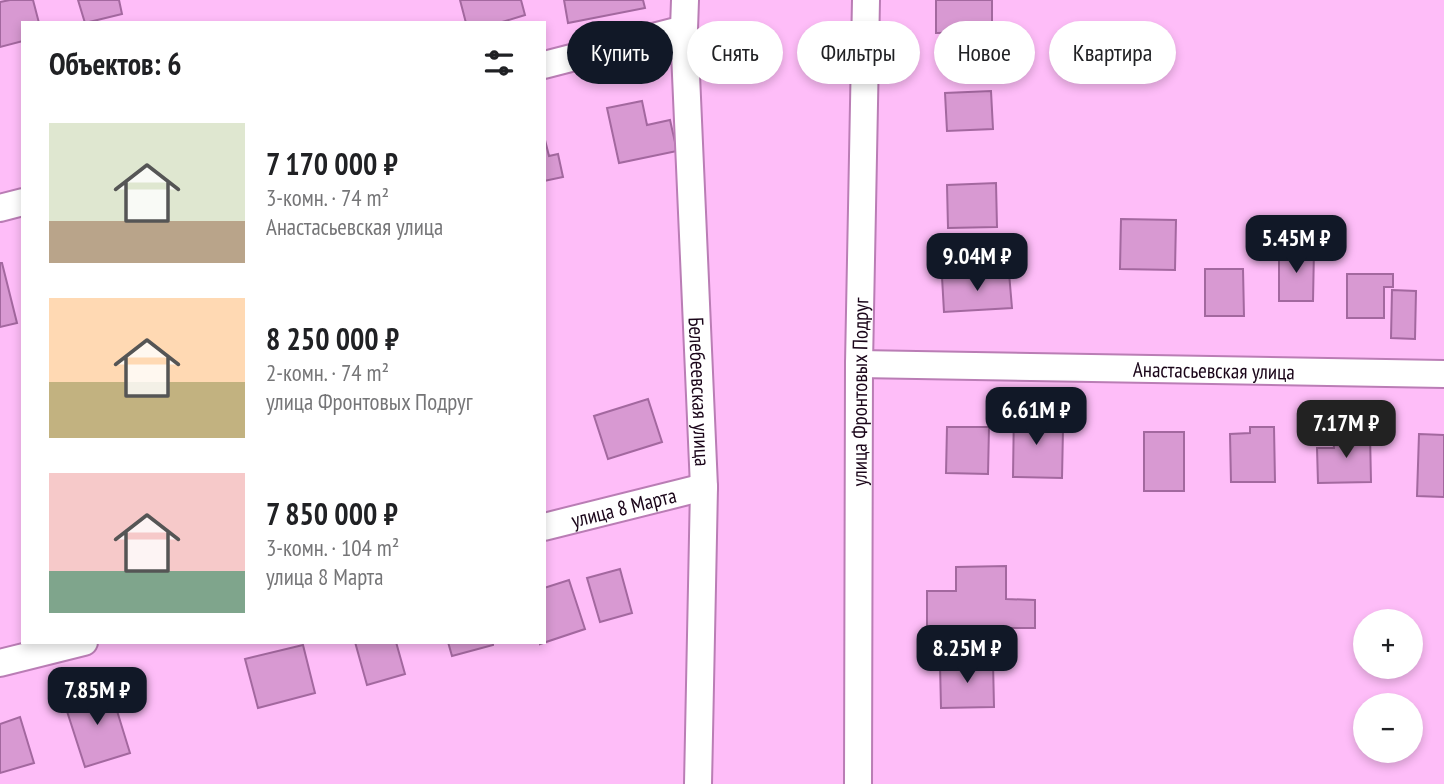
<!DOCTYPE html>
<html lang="ru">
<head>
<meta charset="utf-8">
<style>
	:root { --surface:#fff; --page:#f6f6f6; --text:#202124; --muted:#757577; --accent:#111827 }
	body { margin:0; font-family:"PT Sans Narrow",sans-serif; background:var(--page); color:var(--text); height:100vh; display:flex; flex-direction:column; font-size:26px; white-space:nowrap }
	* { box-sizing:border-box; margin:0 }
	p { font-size:23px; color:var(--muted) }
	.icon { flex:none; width:38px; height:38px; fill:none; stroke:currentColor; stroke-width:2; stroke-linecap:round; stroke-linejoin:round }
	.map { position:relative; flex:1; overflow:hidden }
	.sheet { position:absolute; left:21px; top:21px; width:525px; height:623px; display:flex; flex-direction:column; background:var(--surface); border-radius:0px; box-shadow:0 4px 10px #0003 }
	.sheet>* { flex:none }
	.hud { position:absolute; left:567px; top:21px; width:665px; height:63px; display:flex; gap:14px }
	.controls { position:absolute; left:1353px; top:609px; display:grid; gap:14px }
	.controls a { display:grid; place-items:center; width:70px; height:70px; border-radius:50%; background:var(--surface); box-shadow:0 4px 10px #0003; font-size:35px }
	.price { position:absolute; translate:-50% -60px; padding:0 16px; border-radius:14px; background:var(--accent); color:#fff; font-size:23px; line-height:46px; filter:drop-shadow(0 2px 4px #0008) }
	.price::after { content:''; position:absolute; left:50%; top:42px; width:21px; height:16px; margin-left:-10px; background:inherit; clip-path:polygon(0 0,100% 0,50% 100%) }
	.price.selected { background:#222; color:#fff }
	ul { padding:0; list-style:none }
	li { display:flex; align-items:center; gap:21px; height:175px; padding:0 28px }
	li span { display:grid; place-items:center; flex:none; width:196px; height:140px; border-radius:0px; color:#555 }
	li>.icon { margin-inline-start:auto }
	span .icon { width:84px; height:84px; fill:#fffc; stroke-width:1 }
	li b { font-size:30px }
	h2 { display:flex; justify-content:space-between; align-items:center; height:84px; padding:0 28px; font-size:30px }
	.pill { padding:0 24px; border-radius:32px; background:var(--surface); box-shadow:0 4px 10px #0003; font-size:24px; line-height:63px }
	.pill.selected { background:var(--accent); color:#fff }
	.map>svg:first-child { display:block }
	.building { fill:#d899d2; stroke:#a3689f; stroke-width:2 }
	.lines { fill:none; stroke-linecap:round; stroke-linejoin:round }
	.street-casing { stroke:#ba7db5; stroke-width:30 }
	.street { stroke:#fff; stroke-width:26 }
	.labels { text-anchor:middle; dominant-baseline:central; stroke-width:6; stroke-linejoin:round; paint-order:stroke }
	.street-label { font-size:21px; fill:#1a0519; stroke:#febdf8 }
</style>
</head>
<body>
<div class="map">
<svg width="1444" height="784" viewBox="0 0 1444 784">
	<rect width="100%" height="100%" fill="#febdf8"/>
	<g class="building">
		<path d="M10 0H33L39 23H23V41L0 47V2Z"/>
		<path d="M78 0H119L122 14 85 23Z"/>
		<path d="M460 0H521L525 15 499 23H466Z"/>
		<path d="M564 0H643L645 8 568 23Z"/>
		<path d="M936 0H992V32L936 33Z"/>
		<path d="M991 91 993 129 947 131 945 93Z"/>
		<path d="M642 101 647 125 670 120 677 151 619 163 607 108Z"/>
		<path d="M544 136 549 156 558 154 563 177 544 181Z"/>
		<path d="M996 183 997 227 948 228 947 185Z"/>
		<path d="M1121 219 1176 220 1175 270 1120 269Z"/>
		<path d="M1279 249H1314L1313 301H1279Z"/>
		<path d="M0 263H2L17 323 0 327Z"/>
		<path d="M1205 269H1243L1244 316H1205Z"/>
		<path d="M1009 273 1012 308 944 312 942 277Z"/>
		<path d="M1347 274H1393V287H1384V318H1347Z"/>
		<path d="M1392 290 1416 291 1415 339 1391 338Z"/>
		<path d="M648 399 662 442 608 459 594 416Z"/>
		<path d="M1014 406 1036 407V429H1063L1062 478 1013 477Z"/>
		<path d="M947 427H989L988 474 946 473Z"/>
		<path d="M1250 427H1274L1275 482H1231L1230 434 1250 433Z"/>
		<rect x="1144" y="432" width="40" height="59"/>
		<path d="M1333 434H1370L1371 482 1318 483 1317 448H1334Z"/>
		<path d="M1419 434 1444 435V497L1417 496Z"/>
		<path d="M1006 566V599L1035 600V628H927V591H956V567Z"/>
		<path d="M620 569 632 613 600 622 587 578Z"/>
		<path d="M569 580 585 629 540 644V642H544V588Z"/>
		<path d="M355 642H396L405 674 367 685Z"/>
		<path d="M448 642H493V645L452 656Z"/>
		<path d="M303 645 315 693 258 708 245 659Z"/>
		<path d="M993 662 994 707 941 708 940 664Z"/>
		<path d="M110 688 130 753 85 767 64 702Z"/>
		<path d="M20 717 34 763 0 773V724Z"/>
	</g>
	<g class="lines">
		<defs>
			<g id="street">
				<path id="s1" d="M685 0 684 29 704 487 698 784"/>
				<path d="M544 65 684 29"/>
				<path d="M0 208 23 202"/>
				<path id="s2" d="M859 364 1444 374"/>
				<path id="s3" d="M544 527 704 487"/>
				<path d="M0 663 84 642"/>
				<path id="s4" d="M858 784 859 364 866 0"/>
			</g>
		</defs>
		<use href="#street" class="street-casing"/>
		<use href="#street" class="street"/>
	</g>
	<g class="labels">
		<g class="street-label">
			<text stroke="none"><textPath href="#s2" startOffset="355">Анастасьевская улица</textPath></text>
			<text stroke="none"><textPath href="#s1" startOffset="392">Белебеевская улица</textPath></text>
			<text stroke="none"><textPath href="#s4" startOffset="392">улица Фронтовых Подруг</textPath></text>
			<text stroke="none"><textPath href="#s3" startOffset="82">улица 8 Марта</textPath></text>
		</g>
	</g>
</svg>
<div class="controls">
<a>+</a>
<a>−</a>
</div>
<b class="price" style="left:1296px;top:275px">5.45M ₽</b>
<b class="price" style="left:977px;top:293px">9.04M ₽</b>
<b class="price" style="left:1036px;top:447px">6.61M ₽</b>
<b class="price selected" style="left:1346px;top:460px">7.17M ₽</b>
<b class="price" style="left:967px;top:685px">8.25M ₽</b>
<b class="price" style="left:97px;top:727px">7.85M ₽</b>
<div class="hud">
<a class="pill selected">Купить</a>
<a class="pill">Снять</a>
<a class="pill">Фильтры</a>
<a class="pill">Новое</a>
<a class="pill">Квартира</a>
</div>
<section class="sheet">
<h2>Объектов: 6<svg class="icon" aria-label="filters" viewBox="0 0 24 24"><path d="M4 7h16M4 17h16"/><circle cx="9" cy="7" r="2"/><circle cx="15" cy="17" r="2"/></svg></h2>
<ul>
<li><span style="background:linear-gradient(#dfe7d0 70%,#b9a48a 0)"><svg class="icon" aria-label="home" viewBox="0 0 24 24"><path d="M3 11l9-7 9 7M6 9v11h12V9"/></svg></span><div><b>7 170 000 ₽</b><p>3-комн. · 74 m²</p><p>Анастасьевская улица</p></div></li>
<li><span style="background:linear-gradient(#ffd9b3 60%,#c2b280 0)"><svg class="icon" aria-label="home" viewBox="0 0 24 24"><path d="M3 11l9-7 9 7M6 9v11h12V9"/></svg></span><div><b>8 250 000 ₽</b><p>2-комн. · 74 m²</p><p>улица Фронтовых Подруг</p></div></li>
<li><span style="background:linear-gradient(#f6c9c9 70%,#7fa58c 0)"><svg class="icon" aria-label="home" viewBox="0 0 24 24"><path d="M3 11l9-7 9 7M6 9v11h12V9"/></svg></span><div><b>7 850 000 ₽</b><p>3-комн. · 104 m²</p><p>улица 8 Марта</p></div></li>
</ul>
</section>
</div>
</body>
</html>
